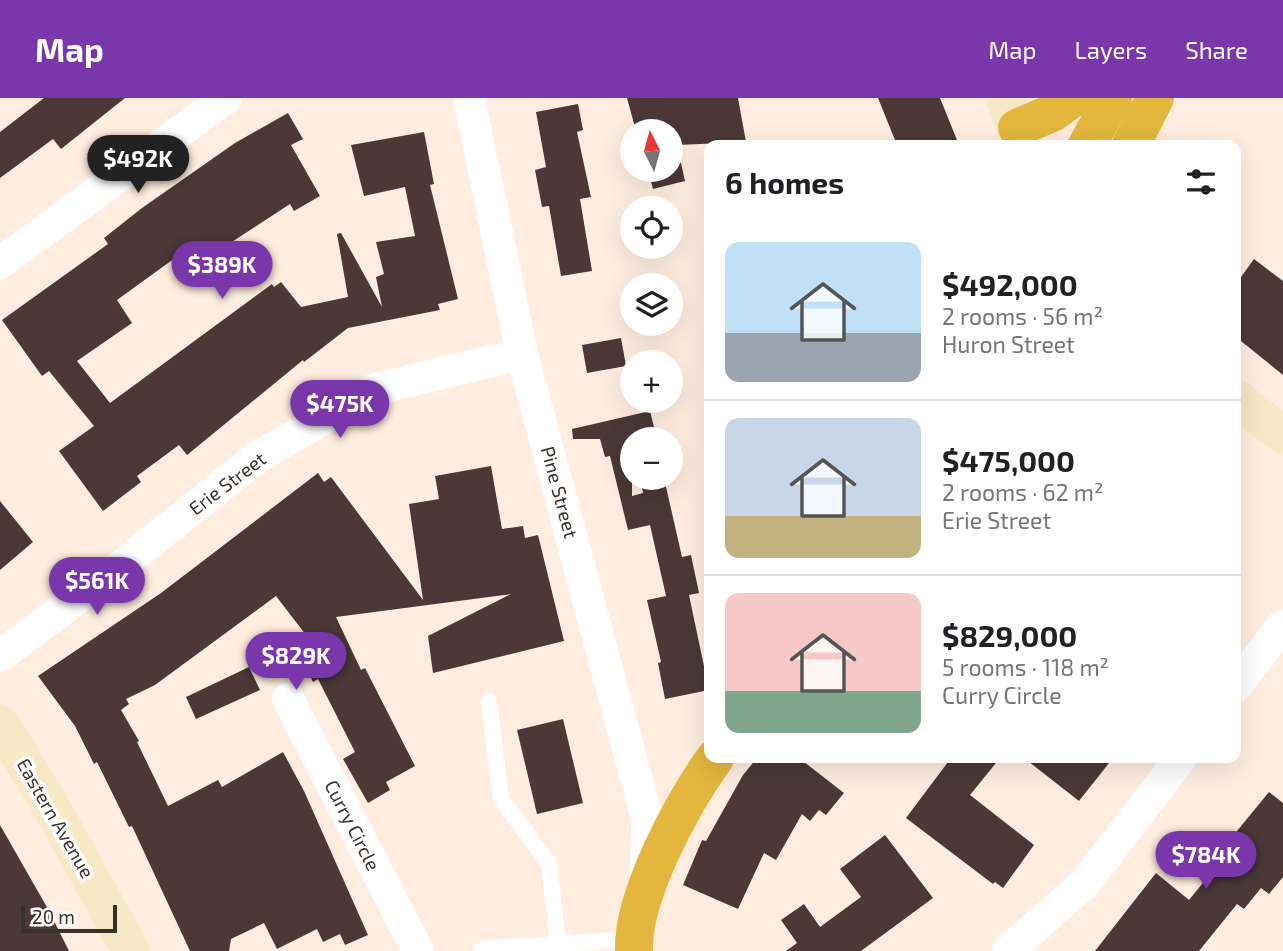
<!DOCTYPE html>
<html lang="en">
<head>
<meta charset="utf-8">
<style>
	:root { --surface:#fff; --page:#f2f2f2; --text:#202124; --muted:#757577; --line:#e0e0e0; --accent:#7a37ac }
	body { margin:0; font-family:"Exo 2",sans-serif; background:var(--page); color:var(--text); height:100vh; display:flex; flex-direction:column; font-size:26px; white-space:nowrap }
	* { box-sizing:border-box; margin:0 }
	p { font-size:23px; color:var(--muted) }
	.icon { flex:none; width:38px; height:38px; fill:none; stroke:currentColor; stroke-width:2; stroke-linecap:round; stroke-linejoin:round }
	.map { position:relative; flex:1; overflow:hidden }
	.drawer { position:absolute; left:704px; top:42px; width:537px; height:623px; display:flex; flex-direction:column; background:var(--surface); border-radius:14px; box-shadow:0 7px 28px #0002 }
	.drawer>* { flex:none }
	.needle { width:46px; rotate:354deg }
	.buttons { position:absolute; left:620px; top:21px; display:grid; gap:14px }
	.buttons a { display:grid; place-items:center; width:63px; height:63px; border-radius:50%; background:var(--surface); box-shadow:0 7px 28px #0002; font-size:35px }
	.scale { position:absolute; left:21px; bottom:18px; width:96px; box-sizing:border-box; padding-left:7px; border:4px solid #37312c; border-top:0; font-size:19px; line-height:24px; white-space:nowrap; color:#37312c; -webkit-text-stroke:5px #fff; paint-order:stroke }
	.price { position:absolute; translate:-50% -60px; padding:0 16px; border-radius:24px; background:var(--accent); color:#fff; font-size:23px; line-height:46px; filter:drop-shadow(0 2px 4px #0008) }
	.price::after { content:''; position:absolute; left:50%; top:42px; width:21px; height:16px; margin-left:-10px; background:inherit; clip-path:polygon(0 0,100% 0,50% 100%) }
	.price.on { background:#222; color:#fff }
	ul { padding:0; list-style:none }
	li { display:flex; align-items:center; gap:21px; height:175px; padding:0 21px }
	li+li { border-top:2px solid var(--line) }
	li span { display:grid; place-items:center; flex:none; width:196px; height:140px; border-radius:14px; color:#555 }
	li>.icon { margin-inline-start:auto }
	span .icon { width:84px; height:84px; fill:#fffc; stroke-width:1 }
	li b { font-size:30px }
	h2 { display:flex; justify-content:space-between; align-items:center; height:84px; padding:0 21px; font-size:30px }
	header { display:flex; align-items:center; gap:42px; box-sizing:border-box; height:98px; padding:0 35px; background:var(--accent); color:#fff }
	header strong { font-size:33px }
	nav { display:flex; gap:38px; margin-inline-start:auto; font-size:24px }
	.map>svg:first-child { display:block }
	.building { fill:#4b3837 }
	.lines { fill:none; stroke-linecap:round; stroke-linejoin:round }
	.lane { stroke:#fff; stroke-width:16 }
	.street { stroke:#fff; stroke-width:32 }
	.secondary { stroke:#f7e9c5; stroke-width:38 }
	.highway { stroke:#e3b73e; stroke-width:38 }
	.labels { text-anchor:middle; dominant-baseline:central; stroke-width:7; stroke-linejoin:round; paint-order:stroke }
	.street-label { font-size:19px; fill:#37312c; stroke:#fff }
</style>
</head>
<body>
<header>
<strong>Map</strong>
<nav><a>Map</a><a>Layers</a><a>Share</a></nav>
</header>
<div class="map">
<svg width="1283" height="853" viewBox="0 0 1283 853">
	<rect width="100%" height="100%" fill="#ffeee0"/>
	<g class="building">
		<path d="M44 0H125L61 51 53 41 0 80V34Z"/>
		<path d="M627 0H738L746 44 677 47 685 83 653 91 648 72H670V33H636Z"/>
		<path d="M878 0H940L959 47H897Z"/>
		<path d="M578 6 583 32 577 34 591 99 580 101 592 173 561 178 549 108 542 109 535 72 546 69 536 14Z"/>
		<path d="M288 15 303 41 291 47 320 98 294 113 290 106 184 175 175 160 117 202 132 225 77 263 110 305 272 186 274 189 281 184 301 209 348 199 337 136 341 135 382 209 376 179 384 176 376 144 415 138 405 89 364 98 351 47 424 34 434 86 430 87 458 201 438 206 440 212 348 230 304 264 303 262 187 357 179 347 137 378 141 384 103 413 59 353 94 328 49 273 42 278 2 222 108 146 104 140 142 110 235 45Z"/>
		<path d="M1254 161 1283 183V277L1236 239V186Z"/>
		<path d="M621 240 626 268 587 275 582 247Z"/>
		<path d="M650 313 657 341H632V398L643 395 640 380H664L682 459 691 457 699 495 689 497 709 592 665 601 658 565 661 564 647 502 666 498 650 427 628 432 610 358 605 359 600 341H573L572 331Z"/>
		<path d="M491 368 502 431 523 428 525 440 538 437 564 543 433 575 428 538 511 496 336 519 361 572 365 570 415 668 386 684 390 692 368 705 343 661 355 654 318 581 313 584 295 547 309 541 276 498 155 587 126 601 129 606 121 612 139 643 137 644 168 708 218 682 222 689 283 654 304 693 368 837 345 847 340 836 323 844 317 831 277 851 264 825 231 841 229 853H190L132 728 129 729 97 664 94 666 75 628 38 578 161 495 318 375 324 384 331 379 423 502 409 406 439 401 435 378Z"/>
		<path d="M0 403 33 444 0 472Z"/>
		<path d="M249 569 260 592 196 621 186 599Z"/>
		<path d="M563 621 583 705 537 716 517 632Z"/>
		<path d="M757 660H799L844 695 826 717 819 712 810 723 802 716 776 762 764 755 738 811 683 787 702 742 706 743 743 677Z"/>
		<path d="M951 660H1000L970 697 1034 747 1003 790 995 784 993 786 906 720Z"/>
		<path d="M1024 660H1113L1079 703Z"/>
		<path d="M1269 694 1283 705V779L1269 796 1261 790 1244 811 1237 806 1199 853H1095L1156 775 1189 802 1228 754 1223 750Z"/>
		<path d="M0 727 48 811 69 853H0Z"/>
		<path d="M885 737 933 800 861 853H786L797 845 781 822 804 806 820 829 861 799 840 771Z"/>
	</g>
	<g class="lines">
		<g class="lane">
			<path d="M489 603 501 701 549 765 558 846"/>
			<path d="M481 851 634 841"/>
		</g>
		<g class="street">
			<path d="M469 0 522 256 647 720 646 782"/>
			<path d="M0 165 226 0"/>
			<path d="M0 558 108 478 256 360 375 291 522 256"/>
			<path d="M1236 588 1283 527"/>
			<path d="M288 601 418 853"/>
			<path d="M1008 853 1085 785 1181 660"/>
		</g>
		<g class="secondary">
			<path d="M1004 0 1025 47"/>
			<path d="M1236 300 1283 337"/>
			<path d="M0 625 49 705 131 853"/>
		</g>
		<g class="highway">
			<path d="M1017 30 1054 14 1073 0"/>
			<path d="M1087 47 1113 0"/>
			<path d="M1131 47 1155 0"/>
			<path d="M634 853C632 798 683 704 715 660"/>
		</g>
	</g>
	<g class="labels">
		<g class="street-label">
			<text transform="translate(227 385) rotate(-37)">Erie Street</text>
			<text transform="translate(560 394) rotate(75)">Pine Street</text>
			<text transform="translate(56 720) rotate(60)">Eastern Avenue</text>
			<text transform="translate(353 727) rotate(63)">Curry Circle</text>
		</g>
	</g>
</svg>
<div class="buttons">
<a><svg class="needle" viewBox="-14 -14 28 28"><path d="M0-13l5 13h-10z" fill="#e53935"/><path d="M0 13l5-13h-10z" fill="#757577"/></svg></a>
<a><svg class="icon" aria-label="locate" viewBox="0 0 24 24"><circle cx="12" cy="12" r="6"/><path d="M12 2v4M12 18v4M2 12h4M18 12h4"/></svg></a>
<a><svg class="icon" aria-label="layers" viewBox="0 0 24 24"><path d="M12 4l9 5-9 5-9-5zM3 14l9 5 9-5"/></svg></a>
<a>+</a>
<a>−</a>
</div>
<div class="scale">20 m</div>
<b class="price on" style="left:138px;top:97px">$492K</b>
<b class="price" style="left:222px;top:203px">$389K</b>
<b class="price" style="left:340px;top:342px">$475K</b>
<b class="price" style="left:97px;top:519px">$561K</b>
<b class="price" style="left:296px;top:594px">$829K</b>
<b class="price" style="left:1206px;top:793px">$784K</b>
<section class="drawer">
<h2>6 homes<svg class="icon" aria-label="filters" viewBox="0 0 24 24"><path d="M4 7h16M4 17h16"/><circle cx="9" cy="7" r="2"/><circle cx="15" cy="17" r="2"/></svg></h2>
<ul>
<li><span style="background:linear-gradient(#bfe0f5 65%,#9aa5b1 0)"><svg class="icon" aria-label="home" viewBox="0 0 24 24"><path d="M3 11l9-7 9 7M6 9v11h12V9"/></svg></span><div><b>$492,000</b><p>2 rooms · 56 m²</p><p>Huron Street</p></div></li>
<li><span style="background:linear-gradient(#c9d6e8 70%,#c2b280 0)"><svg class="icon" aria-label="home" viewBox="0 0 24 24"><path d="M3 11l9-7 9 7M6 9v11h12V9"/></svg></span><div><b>$475,000</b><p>2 rooms · 62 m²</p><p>Erie Street</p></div></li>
<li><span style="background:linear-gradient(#f6c9c9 70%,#7fa58c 0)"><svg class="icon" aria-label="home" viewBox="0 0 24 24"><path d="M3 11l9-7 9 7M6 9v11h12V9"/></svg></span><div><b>$829,000</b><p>5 rooms · 118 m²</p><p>Curry Circle</p></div></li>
</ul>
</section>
</div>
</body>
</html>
